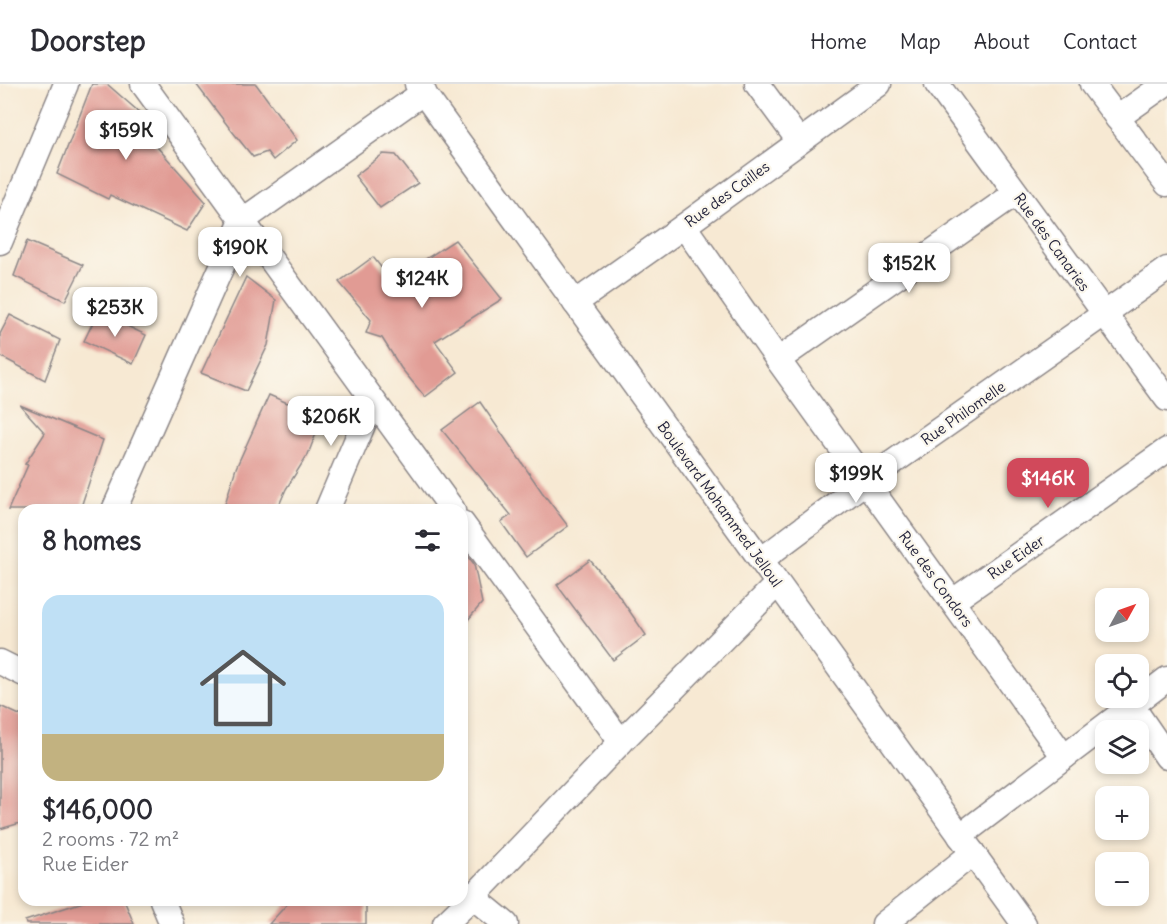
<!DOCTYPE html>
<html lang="en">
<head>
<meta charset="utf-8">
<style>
	:root { --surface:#fff; --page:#f7f7f7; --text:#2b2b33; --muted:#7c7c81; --line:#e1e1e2; --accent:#d1495b }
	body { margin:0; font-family:Delius,sans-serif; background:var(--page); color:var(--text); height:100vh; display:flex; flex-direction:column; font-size:22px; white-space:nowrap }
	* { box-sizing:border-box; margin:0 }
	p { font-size:20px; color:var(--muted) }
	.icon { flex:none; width:33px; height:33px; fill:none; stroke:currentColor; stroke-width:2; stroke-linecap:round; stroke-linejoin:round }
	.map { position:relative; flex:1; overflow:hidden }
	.side { position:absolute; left:18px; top:420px; width:450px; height:402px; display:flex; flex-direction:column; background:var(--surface); border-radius:18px; box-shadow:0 3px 9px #0003 }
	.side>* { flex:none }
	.needle { width:39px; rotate:50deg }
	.tools { position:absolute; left:1095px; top:504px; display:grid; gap:12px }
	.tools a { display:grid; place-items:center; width:54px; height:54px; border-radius:12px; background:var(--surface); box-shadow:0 3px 9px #0003; font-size:30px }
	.price { position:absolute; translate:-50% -51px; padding:0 14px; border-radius:12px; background:#fff; color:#222; font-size:20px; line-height:39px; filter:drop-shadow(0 2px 3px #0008) }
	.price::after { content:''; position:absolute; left:50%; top:36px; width:18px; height:14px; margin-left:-9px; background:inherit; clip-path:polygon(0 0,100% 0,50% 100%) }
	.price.active { background:var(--accent); color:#fff }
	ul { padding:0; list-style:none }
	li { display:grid; align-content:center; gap:12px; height:318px; padding:0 24px }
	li+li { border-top:2px solid var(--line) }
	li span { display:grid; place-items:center; height:186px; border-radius:18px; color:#555 }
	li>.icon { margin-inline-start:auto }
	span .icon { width:108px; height:108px; fill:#fffc; stroke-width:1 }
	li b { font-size:26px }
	h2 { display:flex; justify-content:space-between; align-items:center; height:72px; padding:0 24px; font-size:26px }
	header { display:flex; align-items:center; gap:36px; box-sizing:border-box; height:84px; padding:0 30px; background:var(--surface); border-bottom:2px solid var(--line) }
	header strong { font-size:28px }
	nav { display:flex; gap:33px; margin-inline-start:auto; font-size:21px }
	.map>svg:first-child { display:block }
	.building { fill:#e19b94 }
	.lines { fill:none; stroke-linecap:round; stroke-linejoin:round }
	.minor-casing { stroke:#8c8687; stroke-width:27 }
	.minor { stroke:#fff; stroke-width:24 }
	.labels { text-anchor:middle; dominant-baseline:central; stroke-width:4.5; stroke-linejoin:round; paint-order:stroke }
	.street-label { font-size:15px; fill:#22223b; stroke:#fbf7ec }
</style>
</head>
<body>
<header>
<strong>Doorstep</strong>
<nav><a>Home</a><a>Map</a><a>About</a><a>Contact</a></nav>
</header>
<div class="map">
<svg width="1167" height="840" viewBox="0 0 1167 840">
	<rect width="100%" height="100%" fill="#fbf7ec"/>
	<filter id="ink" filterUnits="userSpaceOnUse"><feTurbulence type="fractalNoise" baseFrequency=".0167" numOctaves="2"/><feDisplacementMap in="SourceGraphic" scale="12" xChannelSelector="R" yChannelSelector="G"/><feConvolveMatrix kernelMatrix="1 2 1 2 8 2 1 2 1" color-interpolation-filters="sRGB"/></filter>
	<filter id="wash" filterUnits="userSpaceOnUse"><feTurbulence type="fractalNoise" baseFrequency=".008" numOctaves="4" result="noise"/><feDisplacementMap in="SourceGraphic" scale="24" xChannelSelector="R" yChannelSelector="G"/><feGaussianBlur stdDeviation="1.35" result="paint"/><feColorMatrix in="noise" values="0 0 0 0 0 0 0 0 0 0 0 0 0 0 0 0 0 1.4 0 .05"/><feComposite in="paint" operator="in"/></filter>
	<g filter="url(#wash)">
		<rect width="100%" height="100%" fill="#f7e9d3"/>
		<g id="blocks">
			<g class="building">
				<path d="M92 0H107L147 35 142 46 206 118 187 147 110 111 108 115 57 90Z"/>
				<path d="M196 0H256L297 56 273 76 267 68 253 73 228 42Z"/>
				<path d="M383 70 396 71 418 99 380 124 355 92Z"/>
				<path d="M455 156 502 215 435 257 458 288 425 313 401 284 382 254 366 249 371 236 339 198 373 173 392 197Z"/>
				<path d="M27 157 83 181 65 217 14 192Z"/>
				<path d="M246 193 276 216 268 261 246 307 201 289Z"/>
				<path d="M98 228 146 251 133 280 84 257Z"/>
				<path d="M10 231 60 256 45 296 0 272V250Z"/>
				<path d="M269 311 322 334 307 373H306L286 405 277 426H241L225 420 236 384Z"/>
				<path d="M480 318 542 408 568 442 526 473 501 438 511 431 442 346Z"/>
				<path d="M20 321 103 356 80 426H8L28 381 25 380 45 349Z"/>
				<path d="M462 465H463L474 480 482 519 462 543Z"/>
				<path d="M590 476 615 506 646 551 613 576 557 501Z"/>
				<path d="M0 622 24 633V738L0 745Z"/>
				<path d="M89 816H124L134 840H26L25 837Z"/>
				<path d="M291 816H366V840H269Z"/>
			</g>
		</g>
	</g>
	<g filter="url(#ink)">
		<use href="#blocks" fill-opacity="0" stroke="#8c8687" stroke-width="1.5"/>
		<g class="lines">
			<defs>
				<g id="minor">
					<path d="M143 0 453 426"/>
					<path d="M417 0 1024 840"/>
					<path d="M757 0 799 57"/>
					<path d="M937 0 1167 315"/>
					<path d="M1092 0 1167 100"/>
					<path d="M1117 34 1165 0"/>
					<path d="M684 142 778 276 1064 673"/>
					<path d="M0 158 66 0"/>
					<path d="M575 219 684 142 879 0"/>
					<path d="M778 276 1016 109"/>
					<path d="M114 426 242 137 424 8"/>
					<path d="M327 426 373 317"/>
					<path d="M462 439 621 658"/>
					<path d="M761 476 865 398 1104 230 1167 185"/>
					<path d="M953 517 1167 366"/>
					<path d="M0 578 24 590"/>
					<path d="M1132 622 1167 673"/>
					<path d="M960 752 1167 595"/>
					<path d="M462 807 473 813 506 840"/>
					<path d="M162 816 172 840"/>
					<path d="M445 840 473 813 621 658 777 500"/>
					<path d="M884 840 973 769"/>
				</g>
			</defs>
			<use href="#minor" class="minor-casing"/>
			<use href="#minor" class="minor"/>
		</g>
	</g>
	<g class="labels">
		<g class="street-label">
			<text transform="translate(727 110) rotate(-36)">Rue des Cailles</text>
			<text transform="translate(1052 158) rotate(54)">Rue des Canaries</text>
			<text transform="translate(963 329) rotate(-35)">Rue Philomelle</text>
			<text transform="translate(720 420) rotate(54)">Boulevard Mohammed Jelloul</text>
			<text transform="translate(1016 473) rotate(-35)">Rue Eider</text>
			<text transform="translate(936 495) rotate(54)">Rue des Condors</text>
		</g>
	</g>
</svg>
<div class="tools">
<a><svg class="needle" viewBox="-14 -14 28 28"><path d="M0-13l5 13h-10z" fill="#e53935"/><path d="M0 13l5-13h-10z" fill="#7c7c81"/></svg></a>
<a><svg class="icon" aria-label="locate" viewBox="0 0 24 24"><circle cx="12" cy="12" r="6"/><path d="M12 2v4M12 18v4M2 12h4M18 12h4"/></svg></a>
<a><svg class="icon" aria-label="layers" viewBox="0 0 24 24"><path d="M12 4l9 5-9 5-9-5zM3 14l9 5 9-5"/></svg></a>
<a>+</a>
<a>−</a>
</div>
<b class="price" style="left:126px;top:77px">$159K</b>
<b class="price" style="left:240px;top:194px">$190K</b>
<b class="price" style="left:909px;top:210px">$152K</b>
<b class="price" style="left:422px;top:225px">$124K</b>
<b class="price" style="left:115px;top:254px">$253K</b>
<b class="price" style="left:331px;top:363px">$206K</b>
<b class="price" style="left:856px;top:420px">$199K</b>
<b class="price active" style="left:1048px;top:425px">$146K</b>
<section class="side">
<h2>8 homes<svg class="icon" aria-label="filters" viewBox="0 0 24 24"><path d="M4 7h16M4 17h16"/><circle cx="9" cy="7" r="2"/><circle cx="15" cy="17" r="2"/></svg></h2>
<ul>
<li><span style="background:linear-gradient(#bfe0f5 75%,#c2b280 0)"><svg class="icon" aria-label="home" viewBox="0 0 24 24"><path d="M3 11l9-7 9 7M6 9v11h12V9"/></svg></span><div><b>$146,000</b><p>2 rooms · 72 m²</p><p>Rue Eider</p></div></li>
</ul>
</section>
</div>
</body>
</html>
